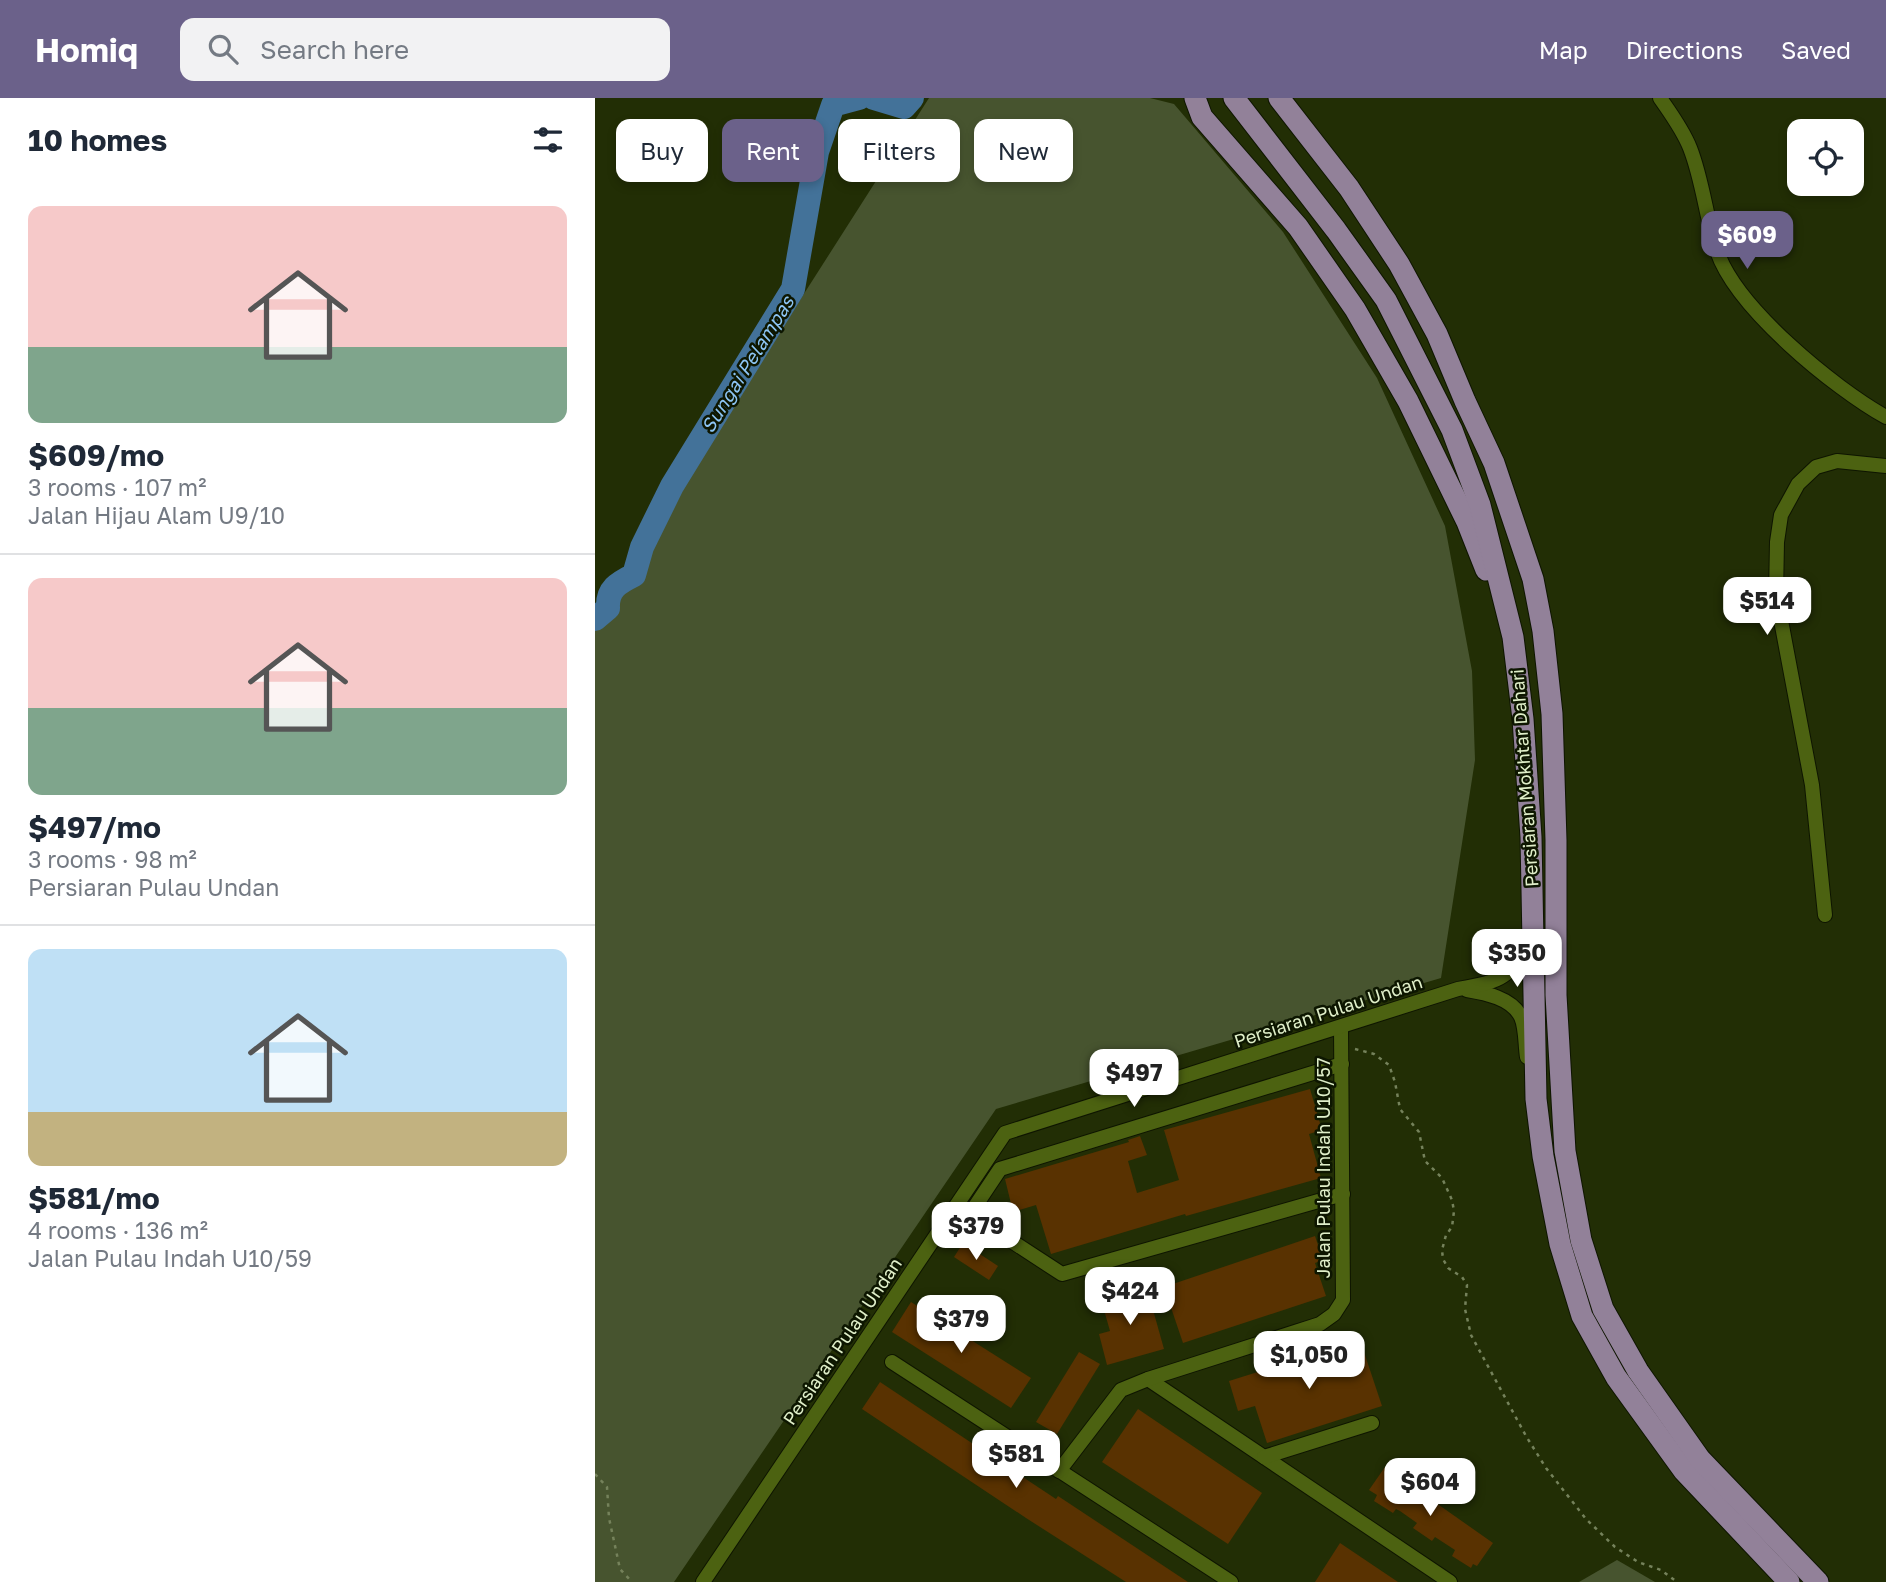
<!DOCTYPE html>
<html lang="en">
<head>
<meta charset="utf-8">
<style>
	:root { --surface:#fff; --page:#f2f2f3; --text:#1f2937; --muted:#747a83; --line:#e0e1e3; --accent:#6b618a }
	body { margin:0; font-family:"Golos Text",sans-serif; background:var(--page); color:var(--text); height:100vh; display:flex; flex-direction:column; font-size:26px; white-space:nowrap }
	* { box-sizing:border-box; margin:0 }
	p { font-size:23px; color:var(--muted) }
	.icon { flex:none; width:38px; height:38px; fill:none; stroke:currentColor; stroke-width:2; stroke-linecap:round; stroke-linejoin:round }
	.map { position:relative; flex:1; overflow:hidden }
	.side { display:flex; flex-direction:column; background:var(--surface); width:595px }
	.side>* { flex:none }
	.top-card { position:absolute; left:21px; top:21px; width:665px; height:63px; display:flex; gap:14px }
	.controls { position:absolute; left:1192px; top:21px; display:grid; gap:14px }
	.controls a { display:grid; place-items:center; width:77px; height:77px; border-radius:14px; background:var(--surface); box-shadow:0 4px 10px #0003; font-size:35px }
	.price { position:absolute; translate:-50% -60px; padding:0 16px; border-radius:14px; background:#fff; color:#222; font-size:23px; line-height:46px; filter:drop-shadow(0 2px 4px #0008) }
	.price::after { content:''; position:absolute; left:50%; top:42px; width:21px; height:16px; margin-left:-10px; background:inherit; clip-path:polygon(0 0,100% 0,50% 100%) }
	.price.selected { background:var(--accent); color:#fff }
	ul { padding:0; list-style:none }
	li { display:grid; align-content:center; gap:14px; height:371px; padding:0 28px }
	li+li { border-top:2px solid var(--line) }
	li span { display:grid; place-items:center; height:217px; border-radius:14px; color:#555 }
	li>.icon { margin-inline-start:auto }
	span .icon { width:126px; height:126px; fill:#fffc; stroke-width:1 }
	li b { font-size:30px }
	h2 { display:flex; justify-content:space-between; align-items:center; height:84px; padding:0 28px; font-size:30px }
	.chip { padding:0 24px; border-radius:14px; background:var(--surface); box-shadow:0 4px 10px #0003; font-size:24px; line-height:63px }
	.chip.selected { background:var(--accent); color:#fff }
	header { display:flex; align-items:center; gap:42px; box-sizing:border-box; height:98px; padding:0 35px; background:var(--accent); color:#fff }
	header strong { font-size:33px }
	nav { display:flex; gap:38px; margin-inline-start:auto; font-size:24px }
	.search { width:490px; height:63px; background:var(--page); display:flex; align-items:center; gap:18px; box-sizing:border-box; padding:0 24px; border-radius:14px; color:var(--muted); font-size:26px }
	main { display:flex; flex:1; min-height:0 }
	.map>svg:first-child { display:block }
	.green { fill:#47542f }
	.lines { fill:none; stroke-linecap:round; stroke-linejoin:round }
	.river { stroke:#437299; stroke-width:24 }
	.building { fill:#593201 }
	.street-casing { stroke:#0e1501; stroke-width:16 }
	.primary-casing { stroke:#0e1501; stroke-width:23 }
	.path { stroke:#75825b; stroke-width:2.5; stroke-dasharray:3.5 5; stroke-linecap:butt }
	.street { stroke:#4c6211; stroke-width:14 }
	.primary { stroke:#928199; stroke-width:21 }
	.labels { text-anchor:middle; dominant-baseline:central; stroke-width:5; stroke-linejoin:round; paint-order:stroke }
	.street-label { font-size:18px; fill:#e0efc9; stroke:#0d1600 }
	.water-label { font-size:19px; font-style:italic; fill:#8dc5f4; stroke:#0d1600 }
</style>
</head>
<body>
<header>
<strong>Homiq</strong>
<div class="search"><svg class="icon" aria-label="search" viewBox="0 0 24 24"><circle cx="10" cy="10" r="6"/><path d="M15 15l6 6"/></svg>Search here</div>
<nav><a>Map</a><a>Directions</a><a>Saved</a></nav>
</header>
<main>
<section class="side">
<h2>10 homes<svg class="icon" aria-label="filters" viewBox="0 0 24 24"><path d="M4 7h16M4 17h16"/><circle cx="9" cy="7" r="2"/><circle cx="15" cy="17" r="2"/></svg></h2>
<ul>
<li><span style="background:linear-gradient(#f6c9c9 65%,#7fa58c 0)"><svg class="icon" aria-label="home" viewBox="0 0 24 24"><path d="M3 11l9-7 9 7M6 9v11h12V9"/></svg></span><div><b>$609/mo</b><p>3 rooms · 107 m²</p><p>Jalan Hijau Alam U9/10</p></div></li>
<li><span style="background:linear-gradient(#f6c9c9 60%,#7fa58c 0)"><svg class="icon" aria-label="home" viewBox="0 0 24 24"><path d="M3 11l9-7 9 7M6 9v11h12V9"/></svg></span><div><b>$497/mo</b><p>3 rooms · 98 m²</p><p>Persiaran Pulau Undan</p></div></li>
<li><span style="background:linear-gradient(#bfe0f5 75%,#c2b280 0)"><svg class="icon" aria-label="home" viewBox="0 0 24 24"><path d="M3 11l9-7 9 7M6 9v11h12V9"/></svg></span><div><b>$581/mo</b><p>4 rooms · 136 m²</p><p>Jalan Pulau Indah U10/59</p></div></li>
</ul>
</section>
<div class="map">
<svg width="1291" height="1484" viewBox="0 0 1291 1484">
	<rect width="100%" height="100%" fill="#222e05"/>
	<g class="green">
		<path d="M334 0H555L579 6 688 134 782 280 850 428 877 573 880 662 846 880 401 1011 79 1484H0V523Z"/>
		<path d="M1022 1462 1060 1484H984Z"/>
	</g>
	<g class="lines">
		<g class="river">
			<path d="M279 0 309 9 317 0"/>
			<path d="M0 521 13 510C12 491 23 485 39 477L47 449 77 388 198 191 222 54 238 7 264 0"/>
		</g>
	</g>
	<g class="building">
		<path d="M715 991 727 1032 714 1036 726 1080 591 1118 590 1116 456 1156 441 1107 418 1114 410 1081 534 1044 533 1042 545 1038 552 1057 533 1063 542 1095 584 1082 569 1032Z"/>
		<path d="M720 1138 728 1162 720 1165 731 1198 588 1245 569 1189Z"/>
		<path d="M368 1145 403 1168 394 1182 359 1159Z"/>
		<path d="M547 1187 549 1195 553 1194 569 1251 512 1267 504 1236 515 1233 507 1205 522 1201 519 1195Z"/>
		<path d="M316 1204 436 1280 416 1310 297 1234Z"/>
		<path d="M765 1242 787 1308 672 1345 660 1308 643 1313 634 1283Z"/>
		<path d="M484 1254 505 1266 462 1336 441 1324Z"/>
		<path d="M285 1284 461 1401 463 1398 593 1484H531L431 1420 267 1311Z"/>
		<path d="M543 1311 667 1395 633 1446 507 1364Z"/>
		<path d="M790 1369 898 1445 882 1468 878 1466 876 1470 857 1458 860 1452 840 1439 837 1443 818 1430 822 1425 805 1413 801 1411 798 1415 779 1403 782 1397 774 1392Z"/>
		<path d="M745 1445 803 1484H720Z"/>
	</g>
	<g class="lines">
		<defs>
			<g id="street">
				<path d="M1065 0C1076 16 1088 32 1095 50 1108 83 1111 120 1122 153 1141 210 1239 290 1291 319"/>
				<path d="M1230 817 1217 687 1181 496 1182 444 1186 417 1203 386 1221 369 1242 363 1291 368"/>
				<path d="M872 892C890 895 917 900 926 919 931 930 930 947 932 959"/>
				<path d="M747 966 405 1071 375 1116 467 1176 748 1096"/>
				<path d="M297 1264 636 1484"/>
				<path d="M553 1281 855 1484"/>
				<path d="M669 1359 777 1325"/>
				<path d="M464 1373 526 1292 553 1281 725 1226 739 1216 748 1202 746 930"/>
				<path d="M108 1484 410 1035 863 891C907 883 915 881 935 840"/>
			</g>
			<g id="primary">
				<path d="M600 0 607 19 703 129 760 211 813 303 872 424 891 472"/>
				<path d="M639 0 741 132 791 202 857 332 885 407 918 539 928 621 936 739 941 1001 948 1058 965 1146 987 1218 1021 1279 1089 1373 1194 1484"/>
				<path d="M684 0 754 90 804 166 842 236 870 303 899 365 938 481 948 533 957 616 961 742V897L970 1053 986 1142 1008 1211 1043 1273 1105 1361 1223 1484"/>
			</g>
		</defs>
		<use href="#street" class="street-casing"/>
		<use href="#primary" class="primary-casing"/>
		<g class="path">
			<path d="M760 951 779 956 794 967 800 984 805 1011 824 1034 830 1063 847 1080 857 1102 859 1113 857 1129 851 1137 847 1152 848 1161 853 1170 867 1179 872 1187 870 1211 876 1237 931 1338 951 1370 991 1421 1020 1449 1043 1464 1066 1472 1082 1484"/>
			<path d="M0 1376 12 1389 14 1420 25 1471 37 1484"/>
		</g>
		<use href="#street" class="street"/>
		<use href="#primary" class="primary"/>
	</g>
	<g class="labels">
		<g class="street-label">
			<text transform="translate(929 680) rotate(-94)">Persiaran Mokhtar Dahari</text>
			<text transform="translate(733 913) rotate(-18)">Persiaran Pulau Undan</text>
			<text transform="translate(728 1070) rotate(-90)">Jalan Pulau Indah U10/57</text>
			<text transform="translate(247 1243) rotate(-56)">Persiaran Pulau Undan</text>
		</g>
		<g class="water-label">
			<text transform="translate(152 266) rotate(-58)">Sungai Pelampas</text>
		</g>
	</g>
</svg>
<div class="controls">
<a><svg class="icon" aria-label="locate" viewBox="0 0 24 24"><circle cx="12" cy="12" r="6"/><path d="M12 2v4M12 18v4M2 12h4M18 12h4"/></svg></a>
</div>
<b class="price selected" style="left:1152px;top:173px">$609</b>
<b class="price" style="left:1172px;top:539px">$514</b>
<b class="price" style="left:922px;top:891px">$350</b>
<b class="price" style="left:539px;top:1011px">$497</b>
<b class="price" style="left:381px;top:1164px">$379</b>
<b class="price" style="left:535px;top:1229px">$424</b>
<b class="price" style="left:366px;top:1257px">$379</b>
<b class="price" style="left:714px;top:1293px">$1,050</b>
<b class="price" style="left:421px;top:1392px">$581</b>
<b class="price" style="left:835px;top:1420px">$604</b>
<div class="top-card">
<a class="chip">Buy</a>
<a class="chip selected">Rent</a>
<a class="chip">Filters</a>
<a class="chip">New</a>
</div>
</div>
</main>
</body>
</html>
